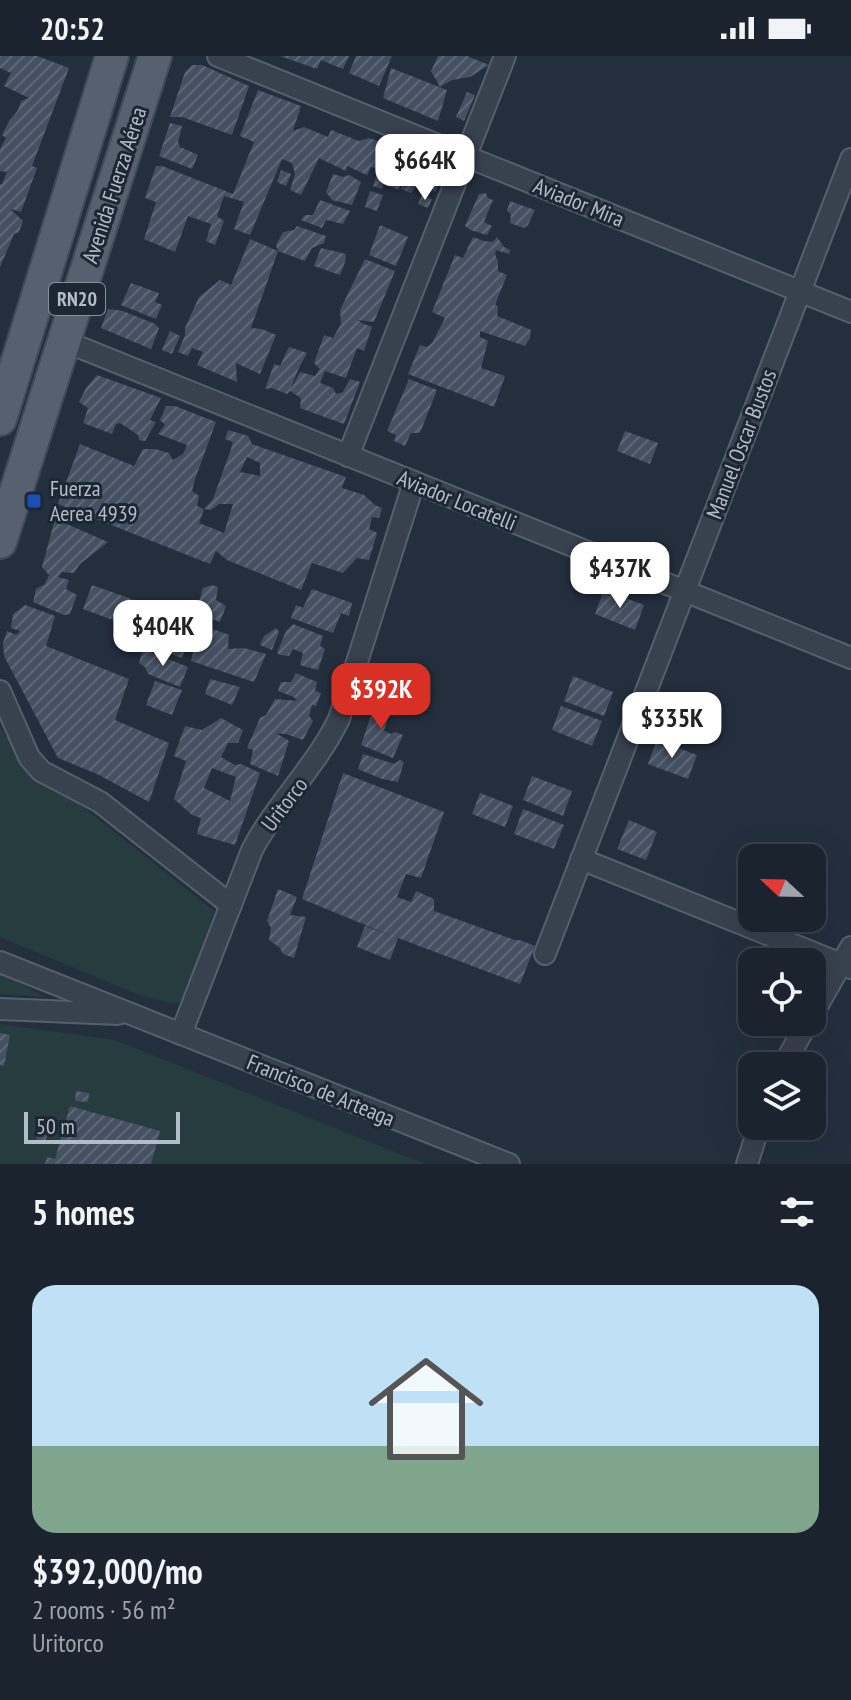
<!DOCTYPE html>
<html lang="en">
<head>
<meta charset="utf-8">
<style>
	:root { --surface:#1b232e; --page:#282f3a; --text:#f1f3f6; --muted:#a0a4aa; --line:#39404a; --accent:#d93025 }
	body { margin:0; font-family:"PT Sans Narrow",sans-serif; background:var(--page); color:var(--text); height:100vh; display:flex; flex-direction:column; font-size:30px; white-space:nowrap }
	* { box-sizing:border-box; margin:0 }
	p { font-size:26px; color:var(--muted) }
	.icon { flex:none; width:44px; height:44px; fill:none; stroke:currentColor; stroke-width:2; stroke-linecap:round; stroke-linejoin:round }
	.map { position:relative; height:1108px; overflow:hidden }
	.side { display:flex; flex-direction:column; background:var(--surface); flex:1 }
	.side>* { flex:none }
	.needle { width:52px; rotate:292deg }
	.tools { position:absolute; left:738px; top:788px; display:grid; gap:16px }
	.tools a { display:grid; place-items:center; width:88px; height:88px; border-radius:16px; background:var(--surface); box-shadow:0 8px 32px #0002,0 0 0 2px var(--line); font-size:40px }
	.scale { position:absolute; left:24px; bottom:20px; width:156px; box-sizing:border-box; padding-left:8px; border:4px solid #b4bcc9; border-top:0; font-size:22px; line-height:28px; white-space:nowrap; color:#b4bcc9; -webkit-text-stroke:6px #1d2633; paint-order:stroke }
	.price { position:absolute; translate:-50% -68px; padding:0 18px; border-radius:16px; background:#fff; color:#222; font-size:26px; line-height:52px; filter:drop-shadow(0 2px 4px #0008) }
	.price::after { content:''; position:absolute; left:50%; top:48px; width:24px; height:18px; margin-left:-12px; background:inherit; clip-path:polygon(0 0,100% 0,50% 100%) }
	.price.on { background:var(--accent); color:#fff }
	ul { padding:0; list-style:none }
	li { display:grid; align-content:center; gap:16px; height:424px; padding:0 32px }
	li+li { border-top:2px solid var(--line) }
	li span { display:grid; place-items:center; height:248px; border-radius:24px; color:#555 }
	li>.icon { margin-inline-start:auto }
	span .icon { width:144px; height:144px; fill:#fffc; stroke-width:1 }
	li b { font-size:34px }
	h2 { display:flex; justify-content:space-between; align-items:center; height:96px; padding:0 32px; font-size:34px }
	.status { display:flex; justify-content:space-between; align-items:center; height:56px; padding:0 40px; background:var(--surface); direction:ltr }
	.status svg { height:22px; fill:currentColor }
	.map>svg:first-child { display:block }
	.green { fill:#263c3f }
	.building { fill:url(#building-hatch); fill-rule:evenodd }
	.lines { fill:none; stroke-linecap:round; stroke-linejoin:round }
	.minor-casing { stroke:#565f6c; stroke-width:24 }
	.primary-casing { stroke:#414a57; stroke-width:36 }
	.minor { stroke:#38414e; stroke-width:20 }
	.primary { stroke:#56606e; stroke-width:32 }
	.transit-dot { fill:#1a4fb4; stroke:#1d2633; stroke-width:3 }
	.labels { text-anchor:middle; dominant-baseline:central; stroke-width:6; stroke-linejoin:round; paint-order:stroke }
	.shield { fill:#1d2633; stroke:#878f9c; stroke-width:2 }
	.shield-label { font-size:20px; font-weight:bold; fill:#b4bcc9 }
	.street-label { font-size:22px; fill:#b4bcc9; stroke:#1d2633 }
	.poi-label { font-size:22px; fill:#b4bcc9; stroke:#1d2633; text-anchor:start }
</style>
</head>
<body>
<div class="status"><b>20:52</b><svg viewBox="0 0 49 12"><path d="M0 12V9h3v3zM5 12V6h3v6zM10 12V3h3v9zM15 12V0h3v12zM26 1h20v11H26zM47 4h2v5h-2z"/></svg></div>
<div class="map">
<svg width="851" height="1108" viewBox="0 0 851 1108">
	<defs>
		<pattern id="building-hatch" width="6" height="6" patternUnits="userSpaceOnUse" patternTransform="scale(2)"><rect width="6" height="6" fill="#455162"/><path d="M-1 1l2-2M0 6l6-6M5 7l2-2" fill="none" stroke="#5d6877"/></pattern>
	</defs>
	<rect width="100%" height="100%" fill="#242f3e"/>
	<g class="green">
		<path d="M0 671 33 718 82 750 214 855 184 946 172 947 139 939 0 881Z"/>
		<path d="M0 916 45 941 0 938Z"/>
		<path d="M0 968 115 984 425 1108H0Z"/>
	</g>
	<g class="building">
		<path d="M0 0H37L69 12 32 110 37 112 21 156 10 153 23 165 19 176 14 178 0 211V128H2L7 116 0 115V93L6 82 2 79 9 65 18 54 21 45 29 42 4 30 11 17 0 12Z"/>
		<path d="M280 0H349L343 13 321 4 317 13Z"/>
		<path d="M356 0H392L379 30 349 17Z"/>
		<path d="M438 0H467L489 9 470 21 452 24 440 31 431 15Z"/>
		<path d="M192 9H202L249 30 232 79 182 61H170L185 16Z"/>
		<path d="M391 12 447 34 438 65 383 42Z"/>
		<path d="M258 34 301 50 293 75 304 71 328 81 331 74 359 85 369 82 387 88 378 113 371 111 367 119 347 110 346 115 319 102 301 139 290 134 295 118 292 107 282 103 250 179 234 173 244 146 224 140 217 160 224 165 215 189 206 185 211 168 188 160 175 196 144 183 156 146 145 142 156 110H162L233 138 254 86 240 80Z"/>
		<path d="M467 36 475 39 464 65 456 61Z"/>
		<path d="M170 67 182 70 178 86 180 91 198 99 192 113 159 100Z"/>
		<path d="M394 94 435 110 441 123 435 136 421 124 411 137 401 133 408 112 399 134 386 129 391 118 383 115 390 98Z"/>
		<path d="M281 114 291 118 286 130 277 126Z"/>
		<path d="M333 118 343 121 349 119 361 126 352 149 332 144 326 136Z"/>
		<path d="M377 118 386 121 382 133 373 130Z"/>
		<path d="M370 135 383 139 377 155 365 151Z"/>
		<path d="M486 137 488 142 493 144 484 166 492 170 487 179 470 174 465 170 479 138Z"/>
		<path d="M422 139 432 143 428 152 418 148Z"/>
		<path d="M320 144 350 155 343 168 326 164 322 172 301 164 305 159H313Z"/>
		<path d="M510 145 535 154 528 169 524 172 510 167 511 158 507 155Z"/>
		<path d="M380 169 408 181 396 210 369 199Z"/>
		<path d="M297 170 326 180 324 187 312 192 305 205 278 195 276 189 283 176 294 174Z"/>
		<path d="M473 181 484 185 493 186 497 181 504 191 510 194 509 198 496 194 495 198 498 206V215L507 219 495 249 498 250 497 260 531 274 530 282 525 290 480 275V281L488 285 481 312 505 320 494 351 408 318 420 289 427 291 432 287 445 262 432 256 455 199 463 202Z"/>
		<path d="M250 183 278 195 251 272 262 273 276 279 260 318 236 307 237 326 197 309 203 296 192 292 188 300 178 296 185 279V272L199 241 220 224 231 229Z"/>
		<path d="M321 192 346 198 345 206 340 219 314 210Z"/>
		<path d="M365 203 395 215 374 266 358 264 362 267 372 271 364 295 357 292 346 322 325 315 320 327 333 332 336 338 343 336 350 323 360 326 344 368 300 352 301 342 290 335 287 338 272 332 265 333 274 308 280 310 289 291 307 297 298 314 290 335 300 316 315 320 320 313 314 307 324 279 333 282 341 268 340 254Z"/>
		<path d="M131 227 159 237 155 246 162 249 156 263 121 249Z"/>
		<path d="M108 253 123 255 155 268 159 272 151 293 101 272Z"/>
		<path d="M170 275 180 280 172 298 162 294Z"/>
		<path d="M97 319 161 342 150 364 156 366 145 385 139 384 138 379 120 367 116 368 112 378 83 367 88 352 79 346 86 332Z"/>
		<path d="M409 323 437 334 420 377H411L405 390 394 385 396 379 387 375Z"/>
		<path d="M166 350H175L216 366 195 423 192 435 199 440 197 450 204 453 199 467 224 477 233 448H219L211 454 204 453 213 443 231 393 233 386 225 383 228 374 248 380 252 388 346 421 342 432 364 439 375 449 382 452 379 462 372 461 369 473 377 477 369 504 357 502 343 517 312 507 301 534 227 504 216 495 210 508 58 448 80 388 134 410 143 393H155L169 397 173 404 183 398 187 389 158 378 165 369 160 364ZM247 401 260 407V420L240 416Z"/>
		<path d="M625 375 658 387 650 408 617 395Z"/>
		<path d="M55 463 108 486 80 508 74 517 62 516 58 521 69 524 66 533 77 539 70 558 64 559 33 546 36 533 45 528 49 519 42 511Z"/>
		<path d="M92 529 134 544 126 569 83 553Z"/>
		<path d="M212 529 218 531 216 544 226 550 220 566 196 557 203 532Z"/>
		<path d="M312 533 352 547 349 560 341 557 333 577 291 562 296 549 303 552Z"/>
		<path d="M604 534 644 549 635 574 595 558Z"/>
		<path d="M25 549 55 560 46 590 129 623 115 664 169 687 149 746 97 718 58 702 4 600 3 587 7 575 16 579 20 575 11 572 13 558Z"/>
		<path d="M152 553 195 570 182 602 139 586Z"/>
		<path d="M200 568 229 579 228 593 244 592 266 598 254 626 191 605Z"/>
		<path d="M293 568 323 580 320 590 325 593 318 614 300 609 303 597 293 593 289 600 280 599 277 597 286 575Z"/>
		<path d="M276 572 279 576 272 594 260 589 264 580Z"/>
		<path d="M143 593 188 611 180 631 148 618 145 611 139 607Z"/>
		<path d="M296 617 317 626 315 635 321 637 316 650 312 649 309 660 313 665 303 684 286 678 276 677 289 685 278 720 250 708 253 694 247 692 260 662 266 659 275 643 297 645 294 641 278 635 281 626H291Z"/>
		<path d="M573 620 613 636 604 660 564 645Z"/>
		<path d="M210 623 240 631 232 649 205 638Z"/>
		<path d="M155 625 182 634 172 659 146 649Z"/>
		<path d="M377 642 393 647 384 675 391 678 395 676 403 679 393 702 361 689Z"/>
		<path d="M561 650 602 665 592 690 552 674Z"/>
		<path d="M221 662 243 674 238 687H228L221 701 235 709 241 708 260 717 235 789 197 778 201 762 192 759 174 743 186 705 174 700 185 670 202 674ZM212 712 236 721 230 745 204 732Z"/>
		<path d="M657 684 697 699 688 723 648 708Z"/>
		<path d="M363 698 394 708 400 704 404 706 398 726 382 723 358 713Z"/>
		<path d="M343 717 444 756 421 822 406 818 397 841 411 846 416 835 434 843V855L515 884H520L535 890 520 928 398 882 390 904 357 891 365 870 392 880 302 843Z"/>
		<path d="M532 720 572 735 563 760 523 744Z"/>
		<path d="M480 737 513 750 505 771 472 758Z"/>
		<path d="M523 753 564 769 554 793 514 778Z"/>
		<path d="M629 764 657 776 646 804 617 793Z"/>
		<path d="M278 833 297 841 290 859 306 861 294 902 283 898 280 892 269 884 271 872 267 865Z"/>
		<path d="M0 977 10 979 4 1010 0 1009Z"/>
		<path d="M76 1035 89 1037 88 1046 75 1045Z"/>
		<path d="M70 1050 160 1075 151 1108H45L47 1101 55 1103Z"/>
		<path d="M40 1070 49 1073 45 1086 36 1083Z"/>
	</g>
	<g class="lines">
		<defs>
			<g id="minor">
				<path d="M218 0 851 256"/>
				<path d="M64 285 851 602"/>
				<path d="M348 400 505 0"/>
				<path d="M0 635 29 701 41 715 100 746 231 849"/>
				<path d="M581 803 851 912"/>
				<path d="M545 898 851 103"/>
				<path d="M0 906 509 1108"/>
				<path d="M0 953 118 958"/>
				<path d="M812 959 851 891"/>
				<path d="M181 978 252 794C276 748 315 712 339 663L414 426"/>
				<path d="M783 1010 808 966"/>
				<path d="M747 1108 759 1070"/>
			</g>
			<g id="primary">
				<path d="M0 363 112 0"/>
				<path d="M0 486 155 0"/>
			</g>
		</defs>
		<use href="#minor" class="minor-casing"/>
		<use href="#primary" class="primary-casing"/>
		<use href="#minor" class="minor"/>
		<use href="#primary" class="primary"/>
	</g>
	<rect class="transit-dot" x="26" y="437" width="16" height="16" rx="4"/>
	<g class="labels">
		<rect class="shield" x="49" y="227" width="56" height="32" rx="6"/>
		<g class="shield-label">
			<text x="77" y="243">RN20</text>
		</g>
		<g class="street-label">
			<text transform="translate(114 129) rotate(-72)">Avenida Fuerza Aérea</text>
			<text transform="translate(579 146) rotate(22)">Aviador Mira</text>
			<text transform="translate(741 388) rotate(-69)">Manuel Oscar Bustos</text>
			<text transform="translate(457 444) rotate(22)">Aviador Locatelli</text>
			<text transform="translate(284 748) rotate(-53)">Uritorco</text>
			<text transform="translate(321 1034) rotate(22)">Francisco de Arteaga</text>
		</g>
		<g class="poi-label">
			<text x="50" y="432">Fuerza<tspan x="50" dy="25">Aerea 4939</tspan></text>
		</g>
	</g>
</svg>
<div class="tools">
<a><svg class="needle" viewBox="-14 -14 28 28"><path d="M0-13l5 13h-10z" fill="#e53935"/><path d="M0 13l5-13h-10z" fill="#a0a4aa"/></svg></a>
<a><svg class="icon" aria-label="locate" viewBox="0 0 24 24"><circle cx="12" cy="12" r="6"/><path d="M12 2v4M12 18v4M2 12h4M18 12h4"/></svg></a>
<a><svg class="icon" aria-label="layers" viewBox="0 0 24 24"><path d="M12 4l9 5-9 5-9-5zM3 14l9 5 9-5"/></svg></a>
</div>
<div class="scale">50 m</div>
<b class="price" style="left:425px;top:146px">$664K</b>
<b class="price" style="left:620px;top:554px">$437K</b>
<b class="price" style="left:163px;top:612px">$404K</b>
<b class="price on" style="left:381px;top:675px">$392K</b>
<b class="price" style="left:672px;top:704px">$335K</b>
</div>
<section class="side">
<h2>5 homes<svg class="icon" aria-label="filters" viewBox="0 0 24 24"><path d="M4 7h16M4 17h16"/><circle cx="9" cy="7" r="2"/><circle cx="15" cy="17" r="2"/></svg></h2>
<ul>
<li><span style="background:linear-gradient(#bfe0f5 65%,#7fa58c 0)"><svg class="icon" aria-label="home" viewBox="0 0 24 24"><path d="M3 11l9-7 9 7M6 9v11h12V9"/></svg></span><div><b>$392,000/mo</b><p>2 rooms · 56 m²</p><p>Uritorco</p></div></li>
</ul>
</section>
</body>
</html>
